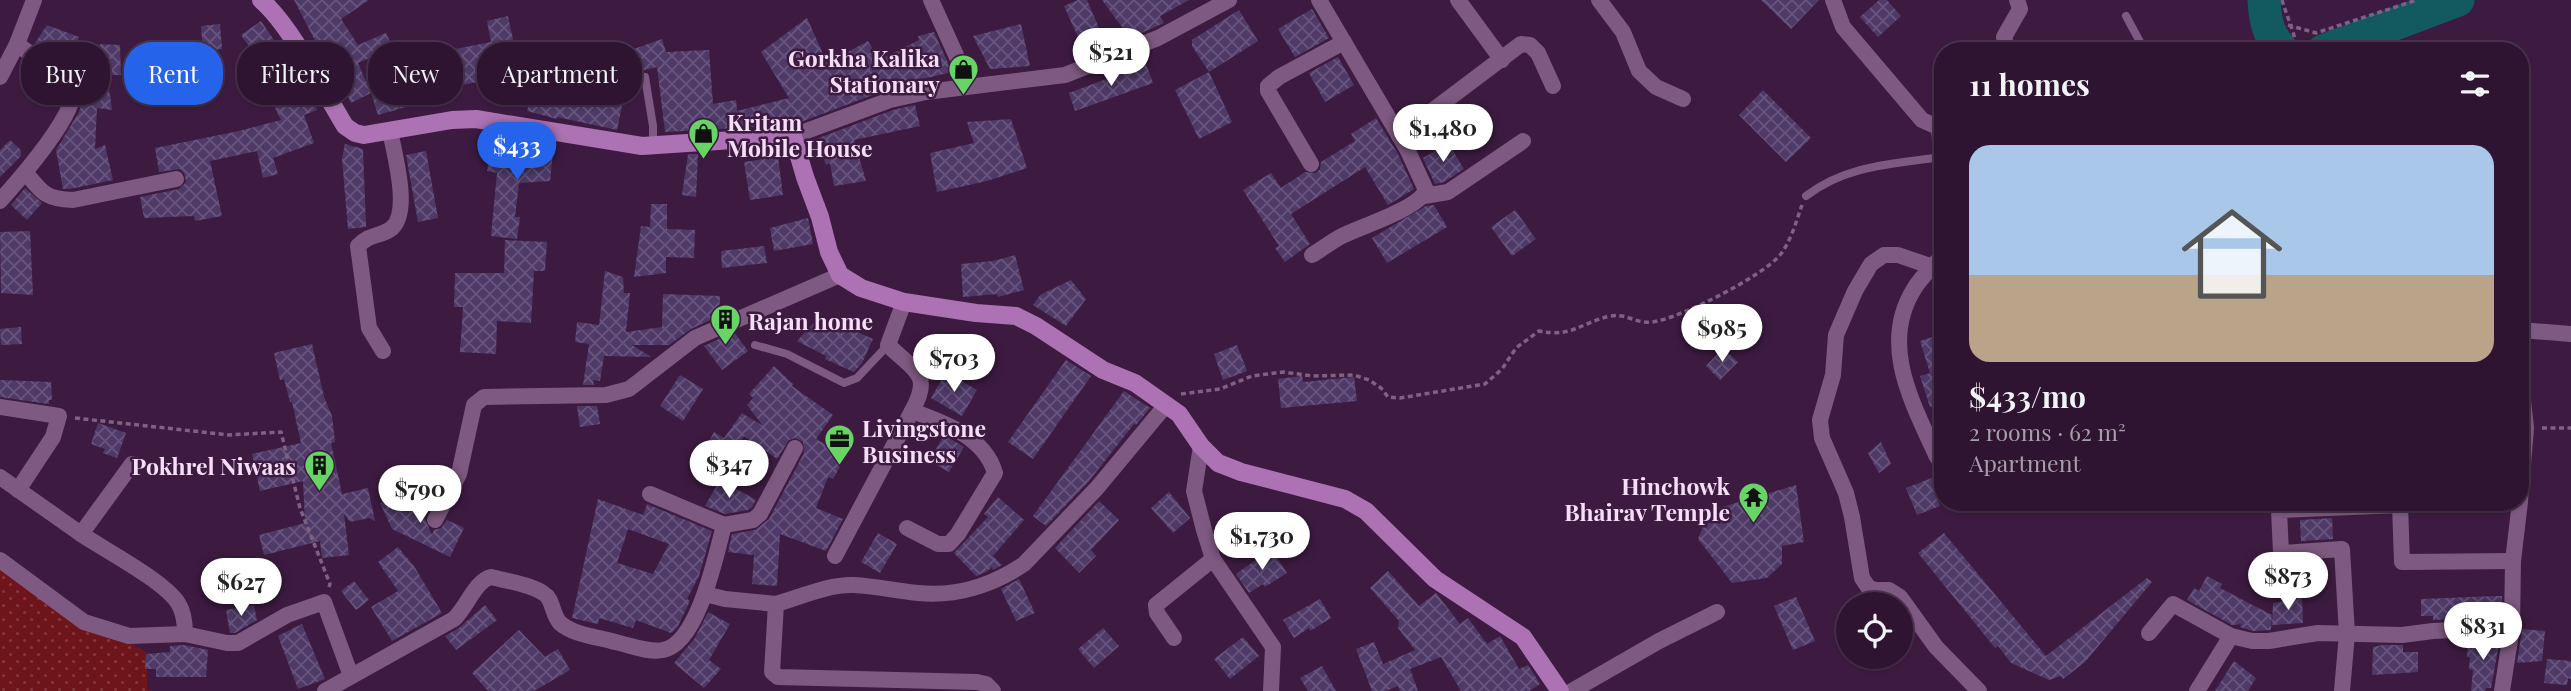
<!DOCTYPE html>
<html lang="en">
<head>
<meta charset="utf-8">
<style>
	:root { --surface:#2e1431; --page:#361d39; --text:#f1f3f6; --muted:#a79eab; --line:#49334d; --accent:#2563eb }
	body { margin:0; font-family:"Playfair Display",serif; background:var(--page); color:var(--text); height:100vh; display:flex; flex-direction:column; font-size:26px; white-space:nowrap }
	* { box-sizing:border-box; margin:0 }
	p { font-size:23px; color:var(--muted) }
	.icon { flex:none; width:38px; height:38px; fill:none; stroke:currentColor; stroke-width:2; stroke-linecap:round; stroke-linejoin:round }
	.map { position:relative; flex:1; overflow:hidden }
	.sheet { position:absolute; left:1934px; top:42px; width:595px; height:469px; display:flex; flex-direction:column; background:var(--surface); border-radius:28px; box-shadow:0 2px 5px #0004,0 0 0 2px var(--line) }
	.sheet>* { flex:none }
	.hud { position:absolute; left:21px; top:42px; width:665px; height:63px; display:flex; gap:14px }
	.controls { position:absolute; left:1836px; top:592px; display:grid; gap:14px }
	.controls a { display:grid; place-items:center; width:77px; height:77px; border-radius:50%; background:var(--surface); box-shadow:0 2px 5px #0004,0 0 0 2px var(--line); font-size:35px }
	.price { position:absolute; translate:-50% -60px; padding:0 16px; border-radius:24px; background:#fff; color:#222; font-size:23px; line-height:46px; filter:drop-shadow(0 2px 4px #0008) }
	.price::after { content:''; position:absolute; left:50%; top:42px; width:21px; height:16px; margin-left:-10px; background:inherit; clip-path:polygon(0 0,100% 0,50% 100%) }
	.price.active { background:var(--accent); color:#fff }
	ul { padding:0; list-style:none }
	li { display:grid; align-content:center; gap:14px; height:371px; padding:0 35px }
	li+li { border-top:2px solid var(--line) }
	li span { display:grid; place-items:center; height:217px; border-radius:21px; color:#555 }
	li>.icon { margin-inline-start:auto }
	span .icon { width:126px; height:126px; fill:#fffc; stroke-width:1 }
	li b { font-size:30px }
	h2 { display:flex; justify-content:space-between; align-items:center; height:84px; padding:0 35px; font-size:30px }
	.chip { padding:0 24px; border-radius:28px; background:var(--surface); box-shadow:0 2px 5px #0004,0 0 0 2px var(--line); font-size:24px; line-height:63px }
	.chip.active { background:var(--accent); color:#fff }
	.map>svg:first-child { display:block }
	.park { fill:url(#park-dots) }
	.lines { fill:none; stroke-linecap:round; stroke-linejoin:round }
	.river { stroke:#125a60; stroke-width:33 }
	.building { fill:url(#building-cross-hatch); fill-rule:evenodd }
	.path { stroke:#7f6182; stroke-width:3.5; stroke-dasharray:5 3.5; stroke-linecap:butt }
	.lane { stroke:#7e5981; stroke-width:8 }
	.street { stroke:#7e5981; stroke-width:16 }
	.secondary { stroke:#ac72b3; stroke-width:18 }
	.labels { text-anchor:middle; dominant-baseline:central; stroke-width:5; stroke-linejoin:round; paint-order:stroke }
	.poi-label { font-size:23px; font-weight:bold; fill:#f5dff7; stroke:#3d1b41; text-anchor:end }
</style>
</head>
<body>
<div class="map">
<svg width="2571" height="691" viewBox="0 0 2571 691">
	<defs>
		<pattern id="park-dots" width="8" height="8" patternUnits="userSpaceOnUse" patternTransform="scale(1.75)"><rect width="8" height="8" fill="#6d151a"/><path d="M2 2h.1M6 6h.1" fill="none" stroke="#82373c" stroke-width="1.8" stroke-linecap="round"/></pattern>
		<pattern id="building-cross-hatch" width="8" height="8" patternUnits="userSpaceOnUse" patternTransform="scale(1.75)"><rect width="8" height="8" fill="#4e3967"/><path d="M0 0l8 8M0 8l8-8" fill="none" stroke="#68557e"/></pattern>
	</defs>
	<rect width="100%" height="100%" fill="#3d1b41"/>
	<path class="park" d="M0 564 147 653V690L154 691H0Z"/>
	<g class="lines">
		<g class="river">
			<path d="M2264 0C2265 20 2268 36 2283 51"/>
			<path d="M2323 51 2458 0"/>
		</g>
	</g>
	<g class="building">
		<path d="M294 0H369L341 19 358 45 386 33 393 48 358 63 371 93 351 103 337 73 333 75Z"/>
		<path d="M1078 0H1087L1107 47 1086 55 1064 6Z"/>
		<path d="M1102 0H1189L1160 16 1164 23 1130 38Z"/>
		<path d="M1761 0H1819L1791 29Z"/>
		<path d="M1879 0H1887L1901 16 1878 37 1860 17Z"/>
		<path d="M1312 9 1329 38 1295 57 1278 29Z"/>
		<path d="M1239 10 1258 41 1209 72 1192 46V40Z"/>
		<path d="M508 16 516 54 541 59 542 54 573 62 566 88 623 101 617 130 557 117V119L527 111 528 107 513 106 509 85 500 87 498 78 457 86 450 50 491 42 487 21Z"/>
		<path d="M807 18 827 63 868 41 879 60 919 40 918 36 934 32 952 72 910 82 911 85 886 90 793 125 665 132 657 67 640 71 634 49 662 39 666 52 709 50 713 104 736 100 737 111 789 98 761 52Z"/>
		<path d="M261 21 276 43 280 41 292 59 269 71 259 52 255 55 241 35Z"/>
		<path d="M220 24 222 49 203 51 201 26Z"/>
		<path d="M1021 24 1030 66 990 69 973 36Z"/>
		<path d="M47 25 79 37 68 60 35 43Z"/>
		<path d="M100 44 120 45 121 75H98Z"/>
		<path d="M408 45 420 82H419L424 102 378 115 371 93 400 84 389 51Z"/>
		<path d="M1338 57 1354 85 1325 102 1309 73Z"/>
		<path d="M1146 64 1153 83 1075 111 1069 93Z"/>
		<path d="M1209 72 1232 122 1199 139 1175 90Z"/>
		<path d="M84 84 109 88 112 110 97 108 95 149 105 145 113 180 70 189H63L56 150 79 112 84 96Z"/>
		<path d="M1763 90 1811 138 1786 162 1739 115Z"/>
		<path d="M311 95 317 110 304 115 314 143 273 158 278 174 263 178 257 151 210 161 222 216 195 221 194 216 144 218 140 197 179 189 186 182 184 173 180 169 159 172 155 148 239 131 281 120 275 108Z"/>
		<path d="M915 105 920 126 854 140 866 181 834 186 830 163 826 165 816 139 893 110Z"/>
		<path d="M1376 118 1398 154 1414 189 1388 205 1365 167 1291 214 1310 244 1285 262 1275 248 1279 246 1243 190 1271 173 1281 188 1305 172 1316 173 1320 169 1321 162 1355 141 1351 134Z"/>
		<path d="M1011 119 1027 168 987 181 937 192 930 153 974 143 967 122Z"/>
		<path d="M521 139 554 143 550 181 519 183 515 217H520L517 239 491 236 497 173 487 171 490 151 521 155Z"/>
		<path d="M10 140 21 150V156L0 177V150Z"/>
		<path d="M1448 143 1464 169 1444 182 1435 184 1423 158Z"/>
		<path d="M345 144 363 149 366 227 348 229 342 159Z"/>
		<path d="M426 151 438 218 418 222 406 155Z"/>
		<path d="M688 154H698L696 197 682 195Z"/>
		<path d="M778 157 783 195 750 200 744 162Z"/>
		<path d="M25 188 42 203 27 220 11 205Z"/>
		<path d="M651 204H667V229L695 230 694 258 666 257V273L634 277 641 226 650 227Z"/>
		<path d="M1434 205 1447 227 1387 263 1372 238 1426 206Z"/>
		<path d="M1515 210 1536 239 1512 256 1491 227Z"/>
		<path d="M808 218 813 244 774 251 770 228Z"/>
		<path d="M30 231 33 295 1 293 0 232Z"/>
		<path d="M505 240 547 242 545 271H534L531 323 497 321 496 354 460 352 463 307H454L455 273H504Z"/>
		<path d="M764 246 767 263 722 268 721 251Z"/>
		<path d="M1015 255 1024 290 998 297 997 294 963 297 961 264 993 261Z"/>
		<path d="M605 271 623 277 624 293H630L626 332 662 327 663 294 720 296 719 316 691 329 669 345H632L651 357 604 356 600 381 593 380 594 385H583L589 344 575 342 577 322 599 325Z"/>
		<path d="M1071 280 1086 299 1066 326 1033 305 1040 295Z"/>
		<path d="M816 320 838 331 840 324 873 339 862 363 854 372 825 359 826 356 797 341Z"/>
		<path d="M21 327 22 344 1 345 0 329Z"/>
		<path d="M734 332 748 351 722 370 704 346Z"/>
		<path d="M1942 334V403L1930 407 1920 376 1930 373 1920 341Z"/>
		<path d="M312 344 324 397 332 416 335 442 331 443 342 494 368 488 375 521 369 518 350 522 344 514 349 555 322 558 320 541 264 555 259 535 305 523 303 481 260 491 252 454 301 443 292 402H290L284 379 280 380 274 353Z"/>
		<path d="M1237 345 1247 371 1223 380 1214 354Z"/>
		<path d="M1723 348 1738 362 1720 380 1706 366Z"/>
		<path d="M1066 360 1091 376 1033 459 1008 442Z"/>
		<path d="M774 366 793 384 792 386 833 415 816 439 846 456 833 479 828 477 816 508 843 519 826 551 780 534 777 586 752 584 754 555 728 552 732 534 755 530 769 519 804 453 803 442 795 438 789 440 777 459 744 436 720 477 697 463 714 432 724 438 742 413 763 426 747 405 753 398 749 394Z"/>
		<path d="M946 372 977 390 962 416 931 398Z"/>
		<path d="M680 375 703 389 683 421 660 406Z"/>
		<path d="M1302 376 1303 382 1354 377 1357 401 1281 408 1278 379Z"/>
		<path d="M0 380 51 382 52 400H49V404L0 397Z"/>
		<path d="M1124 391 1150 408 1136 425 1134 424 1089 481 1046 526 1033 516Z"/>
		<path d="M577 406H597L600 424 580 427Z"/>
		<path d="M98 423 126 433 117 458 103 453 105 449 91 444Z"/>
		<path d="M944 435 964 447 949 472 929 461Z"/>
		<path d="M1881 442 1891 464 1879 473 1868 453Z"/>
		<path d="M1942 474V493L1936 496 1940 506 1917 515 1906 488Z"/>
		<path d="M720 480 756 500 752 507 748 510 725 514 705 506Z"/>
		<path d="M1796 485 1804 542 1782 546V564L1767 578 1732 583 1698 539 1709 511Z"/>
		<path d="M1169 492 1190 518 1173 533 1151 508Z"/>
		<path d="M414 494 432 535 434 530 441 528 447 520 464 528 450 557 392 529 380 503Z"/>
		<path d="M998 497 1024 520 993 556 1002 565 993 570 992 567 986 572 976 576 954 553 988 517 984 514Z"/>
		<path d="M598 499 643 515 647 504 712 531 699 576 687 599 690 601 678 626 671 633 636 620 633 628 599 618 598 624 572 618ZM628 529 669 544 653 574 617 563Z"/>
		<path d="M1099 501 1119 520 1091 550 1096 556 1079 573 1055 548Z"/>
		<path d="M2332 518 2333 539 2301 541 2300 520Z"/>
		<path d="M878 533 897 544 880 573 861 562Z"/>
		<path d="M1944 533 2046 656 2147 578 2152 582 2085 662 2063 679 2061 676 2049 680 2011 663 1998 646 1995 648 1918 553Z"/>
		<path d="M398 547 414 566 442 613 392 641 371 607 398 591 378 562Z"/>
		<path d="M1271 549 1287 573 1265 587 1263 584 1249 593 1236 574Z"/>
		<path d="M1388 571 1419 606 1436 593 1460 624 1468 618 1487 644 1500 636 1519 669 1528 665 1540 684 1529 691H1461L1441 657 1410 669 1418 691H1400L1398 686 1386 691H1372L1356 649 1374 642 1383 664 1415 650 1398 628 1399 621 1370 588Z"/>
		<path d="M2207 576 2222 584 2220 588 2272 615 2271 630 2253 631 2240 627 2241 624 2232 625 2187 600 2194 588 2199 591Z"/>
		<path d="M1019 579 1035 613 1016 621 1001 589Z"/>
		<path d="M354 581 369 600 356 610 341 591Z"/>
		<path d="M2495 596H2502V617L2433 620V616H2421V599Z"/>
		<path d="M1796 597 1815 641 1793 650 1774 606Z"/>
		<path d="M2302 598 2303 623 2272 625 2273 603Z"/>
		<path d="M1320 599 1331 618 1310 631 1309 628 1294 638 1283 620Z"/>
		<path d="M254 605 257 620 235 633H230L226 610Z"/>
		<path d="M485 605 497 620 456 650 445 636 459 628Z"/>
		<path d="M708 612 730 624 709 660 721 669 704 688 674 663 695 638Z"/>
		<path d="M302 624 325 679 298 689 278 636Z"/>
		<path d="M1103 628 1119 646 1094 668 1078 649Z"/>
		<path d="M2522 629 2545 631 2542 661 2517 663Z"/>
		<path d="M519 630 545 657 558 649 570 670 534 691H488L472 673Z"/>
		<path d="M1243 637 1259 656 1230 679 1214 659Z"/>
		<path d="M2500 638 2491 688H2486L2485 691H2471L2473 670 2469 669 2470 657H2467L2468 640Z"/>
		<path d="M184 645 208 650 206 677H156V669H145L146 654 170 652V646Z"/>
		<path d="M2382 645H2403V652H2418V672L2372 675 2373 647Z"/>
		<path d="M2547 659 2571 661V679L2568 678 2567 685 2544 683Z"/>
		<path d="M2234 661 2256 678 2248 691H2215Z"/>
		<path d="M1322 666 1336 691H1308L1300 678Z"/>
	</g>
	<g class="lines">
		<g class="path">
			<path d="M2282 0C2286 14 2297 39 2297 51"/>
			<path d="M2288 25 2316 33 2417 0"/>
			<path d="M1181 394 1220 389 1252 376 1283 372 1313 376 1354 375 1369 380 1381 388 1388 397 1400 398 1485 384 1502 369 1516 348 1539 331C1573 338 1581 322 1611 316 1626 313 1636 324 1652 322 1679 319 1763 276 1780 255 1791 241 1796 222 1802 205"/>
			<path d="M75 418 229 435 281 432 300 508 330 584 329 587"/>
			<path d="M2542 428H2571"/>
		</g>
		<g class="lane">
			<path d="M2126 16 2145 51"/>
			<path d="M645 77 653 126V145"/>
			<path d="M1806 196C1846 165 1893 164 1942 157"/>
			<path d="M755 345 787 354 844 383 857 378 888 345"/>
		</g>
		<g class="street">
			<path d="M931 0 970 86"/>
			<path d="M1458 0 1502 60"/>
			<path d="M1599 0 1623 32 1639 71 1656 87 1683 99"/>
			<path d="M1833 0 1843 27 1922 120 1942 129"/>
			<path d="M2008 51 2004 37 2020 9 2017 0"/>
			<path d="M0 77 17 44 34 0"/>
			<path d="M1939 129 1942 164"/>
			<path d="M793 136 890 100 926 92 1065 75 1158 38 1229 0"/>
			<path d="M1399 136 1521 44 1530 45 1538 53 1553 86"/>
			<path d="M1311 164 1268 91V86L1279 77 1344 42"/>
			<path d="M26 173C42 193 46 199 73 200L176 179"/>
			<path d="M1424 196 1448 192 1523 141"/>
			<path d="M0 201C17 182 85 106 73 82L44 64 17 44"/>
			<path d="M1312 255C1322 249 1331 242 1340 237 1359 227 1419 209 1426 190L1407 149 1319 0"/>
			<path d="M1933 267 1898 255H1884L1871 264 1855 291 1836 335 1833 375 1820 420 1822 438 1846 493 1852 517 1862 578 1868 587 1875 590H1889L1900 597 1936 647 1979 691"/>
			<path d="M904 302 888 345C914 371 933 373 912 411 943 422 985 437 995 473L958 534 949 544H938L907 528"/>
			<path d="M2520 330 2571 334"/>
			<path d="M383 351 369 328 358 246C370 233 381 237 392 228 411 211 394 154 390 130"/>
			<path d="M2520 372 2526 428 2520 501"/>
			<path d="M0 407 59 416 53 437 18 490"/>
			<path d="M1201 446 1194 491 1204 530 1213 559 1273 647 1271 691"/>
			<path d="M1937 457C1913 404 1879 345 1914 289 1921 277 1933 266 1942 256"/>
			<path d="M132 464 81 534C105 550 164 581 178 603 184 612 185 623 185 634"/>
			<path d="M0 477 81 534"/>
			<path d="M650 494 724 525"/>
			<path d="M435 520 459 474 474 405 484 397 606 395 629 389 695 338 840 275"/>
			<path d="M835 556 912 411"/>
			<path d="M0 560 84 622 129 636 185 634 227 643H238L287 615 324 602 351 676"/>
			<path d="M705 594 725 599 776 604 772 672 778 677 977 682 986 684 993 691"/>
			<path d="M776 604C801 597 828 584 854 585 875 586 897 591 918 593 956 597 993 585 1024 564L1097 488 1166 405"/>
			<path d="M2149 633 2173 604 2231 636 2252 641H2269L2318 633 2402 635 2433 631 2512 627 2513 561 2520 502"/>
			<path d="M1174 638 1157 613 1156 605 1213 559"/>
			<path d="M325 691 454 619C467 607 475 581 491 577 506 581 542 586 549 599 553 606 554 617 560 623 573 635 599 637 615 642 630 645 648 653 663 650 698 644 716 555 724 525L753 520 760 514 795 448"/>
			<path d="M1572 691 1659 641 1717 612"/>
			<path d="M2197 691 2231 636"/>
			<path d="M2342 691 2347 634 2342 549 2281 553 2279 510 2400 505 2402 562 2513 561"/>
			<path d="M2502 691 2512 627"/>
		</g>
		<path class="secondary" d="M261 0C291 26 323 90 345 126L355 133 364 135 452 120 476 119 642 146 793 136 805 177 820 217 829 252 840 275 861 288 904 302 976 313 1016 316 1036 326 1103 370 1135 383 1179 414 1201 446 1218 463 1241 472 1345 499 1366 511 1435 579 1523 637 1560 691"/>
	</g>
	<defs>
		<symbol id="shop-pin" viewBox="-11 -11 22 30"><path d="M0 17L-7.5 6A9.5 9.5 0 1 1 7.5 6Z" fill="#67d465" stroke="#3d1b41"/><path d="M-5-2.5h2.3a2.7 3.5 0 0 1 5.4 0H5L5.5 6h-11ZM-1.5-2.5h3a1.5 2.3 0 0 0-3 0Z" fill="#111"/></symbol>
		<symbol id="building-pin" viewBox="-11 -11 22 30"><path d="M0 17L-7.5 6A9.5 9.5 0 1 1 7.5 6Z" fill="#67d465" stroke="#3d1b41"/><path d="M-4-6H4V6H1V3H-1V6H-4ZM-2.5-4.3h1.7v1.8h-1.7ZM.8-4.3h1.7v1.8H.8ZM-2.5-1h1.7V.8h-1.7ZM.8-1h1.7V.8H.8Z" fill="#111"/></symbol>
		<symbol id="office-pin" viewBox="-11 -11 22 30"><path d="M0 17L-7.5 6A9.5 9.5 0 1 1 7.5 6Z" fill="#67d465" stroke="#3d1b41"/><path d="M-6-3h4V-5.5h4V-3h4V5H-6ZM-1-4.5V-3h2v-1.5ZM-6 0V1H6V0Z" fill="#111"/></symbol>
		<symbol id="temple-pin" viewBox="-11 -11 22 30"><path d="M0 17L-7.5 6A9.5 9.5 0 1 1 7.5 6Z" fill="#67d465" stroke="#3d1b41"/><path d="M0-6L5-2H3V0L6.5 2.5H4V6H1.5V3h-3V6H-4V2.5H-6.5L-3 0V-2H-5Z" fill="#111"/></symbol>
	</defs>
	<g fill-rule="evenodd">
		<use href="#shop-pin" x="946" y="52" width="35" height="47"/>
		<use href="#shop-pin" x="686" y="116" width="35" height="47"/>
		<use href="#building-pin" x="708" y="302" width="35" height="47"/>
		<use href="#office-pin" x="822" y="422" width="35" height="47"/>
		<use href="#building-pin" x="302" y="448" width="35" height="47"/>
		<use href="#temple-pin" x="1736" y="480" width="35" height="47"/>
	</g>
	<g class="labels">
		<g class="poi-label">
			<text x="940" y="57">Gorkha Kalika<tspan x="940" dy="26">Stationary</tspan></text>
			<text x="727" y="121" text-anchor="start">Kritam<tspan x="727" dy="26">Mobile House</tspan></text>
			<text x="748" y="320" text-anchor="start">Rajan home</text>
			<text x="862" y="427" text-anchor="start">Livingstone<tspan x="862" dy="26">Business</tspan></text>
			<text x="296" y="465">Pokhrel Niwaas</text>
			<text x="1730" y="485">Hinchowk<tspan x="1730" dy="26">Bhairav Temple</tspan></text>
		</g>
	</g>
</svg>
<div class="controls">
<a><svg class="icon" aria-label="locate" viewBox="0 0 24 24"><circle cx="12" cy="12" r="6"/><path d="M12 2v4M12 18v4M2 12h4M18 12h4"/></svg></a>
</div>
<b class="price" style="left:1111px;top:88px">$521</b>
<b class="price" style="left:1443px;top:164px">$1,480</b>
<b class="price active" style="left:517px;top:182px">$433</b>
<b class="price" style="left:1722px;top:364px">$985</b>
<b class="price" style="left:954px;top:394px">$703</b>
<b class="price" style="left:729px;top:500px">$347</b>
<b class="price" style="left:420px;top:525px">$790</b>
<b class="price" style="left:1262px;top:572px">$1,730</b>
<b class="price" style="left:2288px;top:612px">$873</b>
<b class="price" style="left:241px;top:618px">$627</b>
<b class="price" style="left:2483px;top:662px">$831</b>
<div class="hud">
<a class="chip">Buy</a>
<a class="chip active">Rent</a>
<a class="chip">Filters</a>
<a class="chip">New</a>
<a class="chip">Apartment</a>
</div>
<section class="sheet">
<h2>11 homes<svg class="icon" aria-label="filters" viewBox="0 0 24 24"><path d="M4 7h16M4 17h16"/><circle cx="9" cy="7" r="2"/><circle cx="15" cy="17" r="2"/></svg></h2>
<ul>
<li><span style="background:linear-gradient(#a9c7e8 60%,#b9a48a 0)"><svg class="icon" aria-label="home" viewBox="0 0 24 24"><path d="M3 11l9-7 9 7M6 9v11h12V9"/></svg></span><div><b>$433/mo</b><p>2 rooms · 62 m²</p><p>Apartment</p></div></li>
</ul>
</section>
</div>
</body>
</html>
